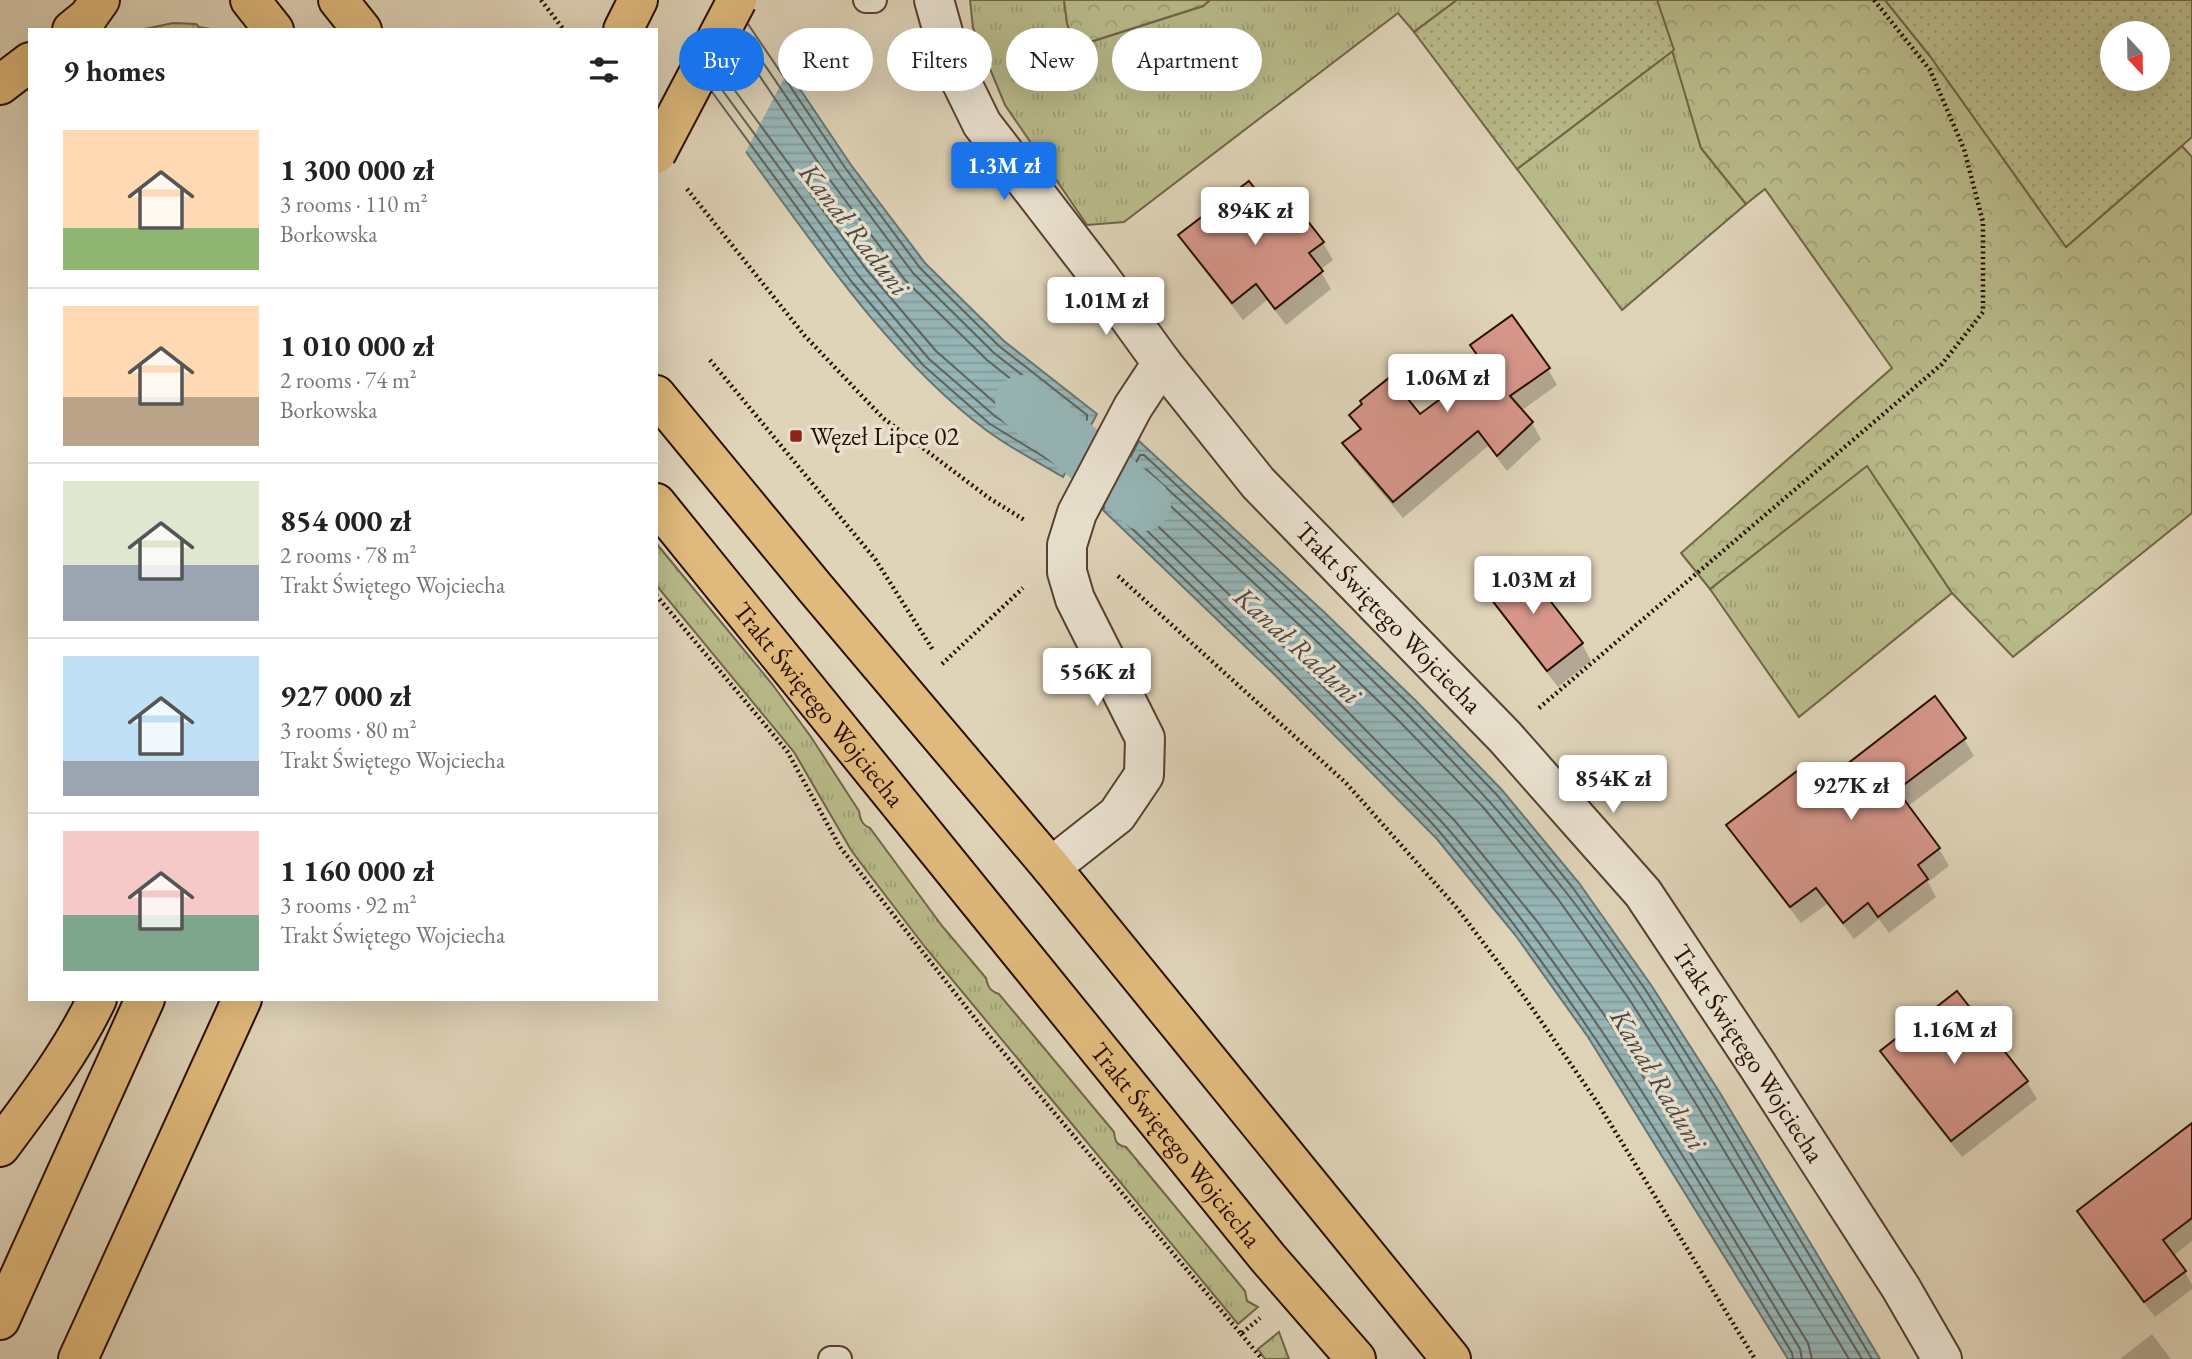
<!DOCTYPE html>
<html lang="en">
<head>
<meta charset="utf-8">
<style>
	:root { --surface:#fff; --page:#f6f6f6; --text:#222; --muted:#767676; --line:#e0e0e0; --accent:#1a73e8 }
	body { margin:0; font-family:"EB Garamond",serif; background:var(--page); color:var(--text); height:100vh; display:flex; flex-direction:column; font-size:26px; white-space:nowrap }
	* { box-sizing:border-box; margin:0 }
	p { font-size:23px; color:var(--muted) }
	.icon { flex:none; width:38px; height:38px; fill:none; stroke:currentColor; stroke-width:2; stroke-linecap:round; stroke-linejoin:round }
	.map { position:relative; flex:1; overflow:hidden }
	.sheet { position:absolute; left:28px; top:28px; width:630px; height:973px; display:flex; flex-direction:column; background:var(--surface); border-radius:0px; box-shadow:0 7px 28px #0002 }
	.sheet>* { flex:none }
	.top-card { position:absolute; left:679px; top:28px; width:665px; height:63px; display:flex; gap:14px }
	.needle { width:46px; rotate:158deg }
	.buttons { position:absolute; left:2100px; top:21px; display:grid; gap:14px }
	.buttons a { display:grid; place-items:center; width:70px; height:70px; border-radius:50%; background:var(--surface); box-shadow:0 7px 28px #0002; font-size:35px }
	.price { position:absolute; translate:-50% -60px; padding:0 16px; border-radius:7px; background:#fff; color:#222; font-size:23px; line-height:46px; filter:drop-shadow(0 2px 4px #0008) }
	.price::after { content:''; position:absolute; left:50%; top:42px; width:21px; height:16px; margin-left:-10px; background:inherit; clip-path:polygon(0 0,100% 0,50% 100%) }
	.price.active { background:var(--accent); color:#fff }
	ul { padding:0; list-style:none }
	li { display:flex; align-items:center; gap:21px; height:175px; padding:0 35px }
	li+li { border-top:2px solid var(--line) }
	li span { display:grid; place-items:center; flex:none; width:196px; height:140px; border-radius:0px; color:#555 }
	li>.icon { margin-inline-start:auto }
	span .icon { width:84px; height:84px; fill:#fffc; stroke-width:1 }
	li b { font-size:30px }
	h2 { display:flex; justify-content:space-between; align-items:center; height:84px; padding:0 35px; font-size:30px }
	.pill { padding:0 24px; border-radius:32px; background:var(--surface); box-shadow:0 7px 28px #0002; font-size:24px; line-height:63px }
	.pill.active { background:var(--accent); color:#fff }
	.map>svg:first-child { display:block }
	.grass { fill:url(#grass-tufts); stroke:#716446; stroke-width:2 }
	.forest { fill:url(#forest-crowns); stroke:#716446; stroke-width:2 }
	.garden { fill:url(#garden-dots); stroke:#716446; stroke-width:2; fill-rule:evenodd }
	.water { fill:url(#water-rules); stroke:#6a736f; stroke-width:2 }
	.pier { fill:#dfd3b8 }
	.shadow { fill:#0003 }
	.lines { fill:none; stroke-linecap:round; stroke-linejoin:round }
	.shore { stroke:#60625d; stroke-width:2 }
	.canal { stroke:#96b6b7; stroke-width:54 }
	.building { fill:#d6968a; stroke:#290f03; stroke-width:2 }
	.service-casing { stroke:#564030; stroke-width:28 }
	.minor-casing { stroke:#564030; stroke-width:42 }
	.tertiary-casing { stroke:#564030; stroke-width:42 }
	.primary-casing { stroke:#290f03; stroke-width:42 }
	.motorway-casing { stroke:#290f03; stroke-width:42 }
	.path { stroke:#290f03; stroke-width:4.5; stroke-dasharray:2 3.5; stroke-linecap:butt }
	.service { stroke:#eae2d1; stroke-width:24 }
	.minor { stroke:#eae2d1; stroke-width:38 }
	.tertiary { stroke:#eae2d1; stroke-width:38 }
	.primary { stroke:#e0ba7c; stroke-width:38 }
	.motorway { stroke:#e0ba7c; stroke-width:38 }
	.motorway-bridge-casing { stroke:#290f03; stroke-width:42; stroke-linecap:butt }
	.motorway-bridge { stroke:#e0ba7c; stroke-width:38 }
	.poi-dot { fill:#8f2418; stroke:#eae2d1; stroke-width:2.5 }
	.labels { text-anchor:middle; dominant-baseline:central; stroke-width:7; stroke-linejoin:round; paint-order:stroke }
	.poi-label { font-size:26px; fill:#290f03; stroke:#eae2d1; text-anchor:start }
	.street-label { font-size:26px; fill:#290f03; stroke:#eae2d1 }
	.water-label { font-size:28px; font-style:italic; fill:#4f4942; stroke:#eae2d1 }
</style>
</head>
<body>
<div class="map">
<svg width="2192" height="1359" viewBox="0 0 2192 1359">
	<defs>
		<pattern id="grass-tufts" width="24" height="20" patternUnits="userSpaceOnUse" patternTransform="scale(1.75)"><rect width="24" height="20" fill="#b9ba8a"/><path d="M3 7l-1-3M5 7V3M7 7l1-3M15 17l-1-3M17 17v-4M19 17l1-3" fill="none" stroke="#9f9f75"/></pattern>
		<pattern id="forest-crowns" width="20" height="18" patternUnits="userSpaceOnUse" patternTransform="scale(1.75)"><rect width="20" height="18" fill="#b9ba8a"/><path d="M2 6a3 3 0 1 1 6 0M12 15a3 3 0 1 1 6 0" fill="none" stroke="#9f9f75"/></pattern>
		<pattern id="garden-dots" width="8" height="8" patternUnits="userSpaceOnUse" patternTransform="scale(1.75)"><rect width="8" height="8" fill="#b9ba8a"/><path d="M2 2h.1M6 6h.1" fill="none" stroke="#9f9f75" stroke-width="1.8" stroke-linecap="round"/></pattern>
		<pattern id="water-rules" width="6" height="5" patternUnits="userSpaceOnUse" patternTransform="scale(1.75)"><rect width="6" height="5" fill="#96b6b7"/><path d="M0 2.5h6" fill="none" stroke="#819b9c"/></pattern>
	</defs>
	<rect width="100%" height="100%" fill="#dfd3b8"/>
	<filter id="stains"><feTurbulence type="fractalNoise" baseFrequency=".00286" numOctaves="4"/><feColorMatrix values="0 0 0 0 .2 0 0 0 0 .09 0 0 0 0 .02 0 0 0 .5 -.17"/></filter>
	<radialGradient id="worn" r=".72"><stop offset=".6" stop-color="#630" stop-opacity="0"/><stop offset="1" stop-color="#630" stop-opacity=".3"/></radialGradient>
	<g class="grass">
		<path d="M970 0H1064L1067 23 1075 47 1203 6 1210 0H1457L1414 32 1398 13 1124 222 1087 225 1005 105 973 28Z"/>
		<path d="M173 23 196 24 199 27 217 30H140Z"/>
		<path d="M1674 50 1701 148 1746 204 1622 310 1517 169Z"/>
		<path d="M1867 465 1952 593 1799 717 1710 589Z"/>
		<path d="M656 543 772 684 811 737 859 811C860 819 862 825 870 828L942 926 986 978C988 987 990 991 999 994L1114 1132C1115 1141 1116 1145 1126 1147L1245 1291 1247 1301 1258 1307 1238 1324 925 947 869 874 851 850 794 752 656 585Z"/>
		<path d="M1279 1332 1289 1359H1265L1258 1349Z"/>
	</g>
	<g class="forest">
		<path d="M1064 0H1210L1203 6 1074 47 1067 23Z"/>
		<path d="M1657 0H1885L1930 56 2066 247 2182 146 2192 157V513L2013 657 1952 593 1867 466 1710 589 1681 553 1892 368 1765 189 1746 204 1701 148Z"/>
	</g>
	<g class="garden">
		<path d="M1457 0H1657L1674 50 1517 169 1414 32Z"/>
		<path d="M1885 0H2192V137L2066 247 1930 56ZM2112 33H2158V79H2112Z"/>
	</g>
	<g class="water">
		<path d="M773 49 851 165 925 263 1004 341 1097 414 1063 477C1038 462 1010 448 986 430 886 355 807 234 733 134Z"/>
		<path d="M1139 441 1325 613 1416 701 1502 790 1579 883 1651 985 1720 1093 1880 1359H1788L1588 1037 1516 936 1437 839 1274 674 1103 510Z"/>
	</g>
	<path class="pier" d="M636 0H744L790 67 744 155Z"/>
	<g class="shadow">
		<path d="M1278 222 1323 243 1333 260 1320 270 1331 289 1286 325 1267 300 1243 320 1190 252 1180 235Z"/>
		<path d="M1472 345 1548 369 1557 385 1521 411 1532 423 1541 439 1507 471 1488 446 1403 518 1354 460 1345 444 1360 431 1351 415 1420 416 1486 368Z"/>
		<path d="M1520 565 1582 644 1591 661 1558 687 1496 607 1486 590Z"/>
		<path d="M1964 739 1974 756 1907 807 1939 849 1949 866 1928 882 1936 897 1889 933 1879 919 1854 939 1827 904 1801 923 1738 842 1729 825 1819 787Z"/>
		<path d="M1882 1052 2027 1082 2037 1099 1962 1157 1892 1069Z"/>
		<path d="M2192 1134V1241L2173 1256 2185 1272 2192 1285V1289L2155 1317 2088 1228 2079 1212Z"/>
		<path d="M2152 1334 2171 1359H2120Z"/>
	</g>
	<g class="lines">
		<g class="shore">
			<path d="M722 73 866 269 936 351 1002 409 1050 438H1054L1062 424V420L987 360 905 280 830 180 738 44"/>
			<path d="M717 83 858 275 929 359 996 417 1054 453H1058L1076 421V417L994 353 913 273 839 174 743 33"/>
			<path d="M712 92 851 281 923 365 990 424 1057 465H1062L1087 419V415L999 346 920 268 846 169 748 24"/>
			<path d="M1793 1359 1792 1353C1684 1175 1578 995 1444 837 1418 806 1387 779 1359 751 1279 669 1195 590 1113 510V506L1140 455H1144L1320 618 1411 706 1497 795 1573 888 1645 989 1714 1097 1872 1359"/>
			<path d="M1802 1359 1800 1349C1693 1171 1585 987 1449 830 1423 800 1393 773 1365 745 1286 664 1204 587 1124 508V504L1142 469 1147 470C1292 604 1442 735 1565 891 1642 989 1705 1099 1768 1206 1799 1258 1831 1308 1862 1359"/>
			<path d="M1812 1359 1808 1343 1610 1023 1536 920 1455 821 1292 655 1137 506V503L1145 486 1150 487 1307 632 1398 720 1483 807 1558 899 1629 999 1698 1107 1849 1359"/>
		</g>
		<path class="canal" d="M1022 402 1144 504"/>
	</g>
	<g class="building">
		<path d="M1249 181 1279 219 1296 206 1324 242 1309 253 1323 271 1275 309 1256 284 1232 303 1178 235Z"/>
		<path d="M1512 315 1550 368 1510 396 1533 422 1497 456 1478 431 1393 502 1342 443 1361 429 1349 415 1362 404 1360 401 1390 377 1420 414 1485 366 1470 345Z"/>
		<path d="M1520 562 1583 643 1547 671 1484 590Z"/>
		<path d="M1935 696 1966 738 1897 790 1940 848 1918 865 1928 879 1878 917 1868 903 1843 923 1816 888 1790 907 1726 825 1805 765 1820 785Z"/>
		<path d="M1957 991 2028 1081 1951 1141 1880 1051Z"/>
		<path d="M2192 1123V1218L2163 1240 2186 1271 2144 1302 2077 1211Z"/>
	</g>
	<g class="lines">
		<defs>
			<g id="service">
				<path d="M866 0H874"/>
				<path d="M831 1359H839"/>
			</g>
			<g id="minor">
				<path id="s1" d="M1162 363 1258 483 1505 737 1643 893 1758 1066 1901 1288 1942 1359"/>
			</g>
			<path id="tertiary" d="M934 0 951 61 982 124 1099 276 1162 363 1133 407 1077 513 1067 545V572L1075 599 1145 738 1144 775 1117 815 1051 867"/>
			<g id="primary">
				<path d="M250 0 274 30"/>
				<path d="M338 0 362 30"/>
				<path d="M656 395 816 589 1051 867 1451 1359"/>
				<path id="s2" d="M656 503 1268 1258 1356 1359"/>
			</g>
			<g id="motorway">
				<path d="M72 30 88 17 100 0"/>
				<path d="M623 30 638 0"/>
				<path d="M0 85 30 62"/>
				<path d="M0 1147C35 1100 71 1053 97 999"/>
				<path d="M0 1320 145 999"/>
				<path d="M78 1359 242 999"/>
			</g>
		</defs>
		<use href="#service" class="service-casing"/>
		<use href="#minor" class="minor-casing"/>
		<use href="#tertiary" class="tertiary-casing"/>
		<use href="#primary" class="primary-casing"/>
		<use href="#motorway" class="motorway-casing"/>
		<g class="path">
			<path d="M541 0 564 30"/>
			<path d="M687 189 805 336 883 418 989 498 1026 521"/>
			<path d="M710 360 875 559 933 650"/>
			<path d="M1118 576 1346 783 1457 908 1525 998 1597 1102 1755 1359"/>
			<path d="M656 595 787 751 840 847 981 1026 1241 1334 1260 1318"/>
			<path d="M942 664 1023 588"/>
			<path d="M1539 708 1942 364 1983 312V222L1964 149 1930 70 1874 0"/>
			<path d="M1241 1334 1262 1359"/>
		</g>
		<use href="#service" class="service"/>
		<use href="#minor" class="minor"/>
		<use href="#tertiary" class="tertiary"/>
		<use href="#primary" class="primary"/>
		<use href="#motorway" class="motorway"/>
		<defs>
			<path id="motorway-bridge" d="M656 154 737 0"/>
		</defs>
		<use href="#motorway-bridge" class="motorway-bridge-casing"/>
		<use href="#motorway-bridge" class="motorway-bridge"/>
	</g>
	<rect class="poi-dot" x="789" y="429" width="14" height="14" rx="3.5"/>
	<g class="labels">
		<g class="poi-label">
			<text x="810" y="436">Węzeł Lipce 02</text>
		</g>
		<g class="street-label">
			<text stroke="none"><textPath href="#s1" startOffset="341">Trakt Świętego Wojciecha</textPath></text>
			<text stroke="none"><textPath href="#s2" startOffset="259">Trakt Świętego Wojciecha</textPath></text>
			<text stroke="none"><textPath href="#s1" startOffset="908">Trakt Świętego Wojciecha</textPath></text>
			<text stroke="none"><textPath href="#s2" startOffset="826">Trakt Świętego Wojciecha</textPath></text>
		</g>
		<g class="water-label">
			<text transform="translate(855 229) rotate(52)">Kanał Raduni</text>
			<text transform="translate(1298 645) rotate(42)">Kanał Raduni</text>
			<text transform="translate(1659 1079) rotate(59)">Kanał Raduni</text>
		</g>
	</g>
	<rect width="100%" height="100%" filter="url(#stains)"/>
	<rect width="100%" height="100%" fill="url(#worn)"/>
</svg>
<div class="buttons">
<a><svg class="needle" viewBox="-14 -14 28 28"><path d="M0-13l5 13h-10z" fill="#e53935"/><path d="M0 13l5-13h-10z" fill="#767676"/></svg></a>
</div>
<b class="price active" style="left:1004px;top:202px">1.3M zł</b>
<b class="price" style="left:1255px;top:247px">894K zł</b>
<b class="price" style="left:1106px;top:337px">1.01M zł</b>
<b class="price" style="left:1447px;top:414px">1.06M zł</b>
<b class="price" style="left:1533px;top:616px">1.03M zł</b>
<b class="price" style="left:1097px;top:708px">556K zł</b>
<b class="price" style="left:1613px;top:815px">854K zł</b>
<b class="price" style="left:1851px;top:822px">927K zł</b>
<b class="price" style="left:1954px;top:1066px">1.16M zł</b>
<div class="top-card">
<a class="pill active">Buy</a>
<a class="pill">Rent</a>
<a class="pill">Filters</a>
<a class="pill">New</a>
<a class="pill">Apartment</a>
</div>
<section class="sheet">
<h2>9 homes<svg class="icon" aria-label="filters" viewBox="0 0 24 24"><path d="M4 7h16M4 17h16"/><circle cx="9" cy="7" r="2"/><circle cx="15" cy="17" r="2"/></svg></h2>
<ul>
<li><span style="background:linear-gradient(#ffd9b3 70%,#8fb573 0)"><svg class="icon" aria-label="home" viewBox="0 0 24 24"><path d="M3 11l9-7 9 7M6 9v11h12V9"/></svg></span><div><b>1 300 000 zł</b><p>3 rooms · 110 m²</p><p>Borkowska</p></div></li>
<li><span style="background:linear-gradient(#ffd9b3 65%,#b9a48a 0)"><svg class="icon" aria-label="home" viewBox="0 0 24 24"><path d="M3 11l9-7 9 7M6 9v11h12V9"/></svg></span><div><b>1 010 000 zł</b><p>2 rooms · 74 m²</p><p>Borkowska</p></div></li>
<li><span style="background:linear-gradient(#dfe7d0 60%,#9aa5b1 0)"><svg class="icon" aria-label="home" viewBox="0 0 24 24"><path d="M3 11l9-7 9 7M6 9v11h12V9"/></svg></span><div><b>854 000 zł</b><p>2 rooms · 78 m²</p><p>Trakt Świętego Wojciecha</p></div></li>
<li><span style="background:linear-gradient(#bfe0f5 75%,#9aa5b1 0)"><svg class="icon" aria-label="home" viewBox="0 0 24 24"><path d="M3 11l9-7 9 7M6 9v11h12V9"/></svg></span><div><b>927 000 zł</b><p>3 rooms · 80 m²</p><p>Trakt Świętego Wojciecha</p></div></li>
<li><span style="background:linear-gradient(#f6c9c9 60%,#7fa58c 0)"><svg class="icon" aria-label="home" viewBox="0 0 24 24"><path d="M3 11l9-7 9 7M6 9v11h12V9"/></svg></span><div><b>1 160 000 zł</b><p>3 rooms · 92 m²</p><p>Trakt Świętego Wojciecha</p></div></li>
</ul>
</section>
</div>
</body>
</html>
